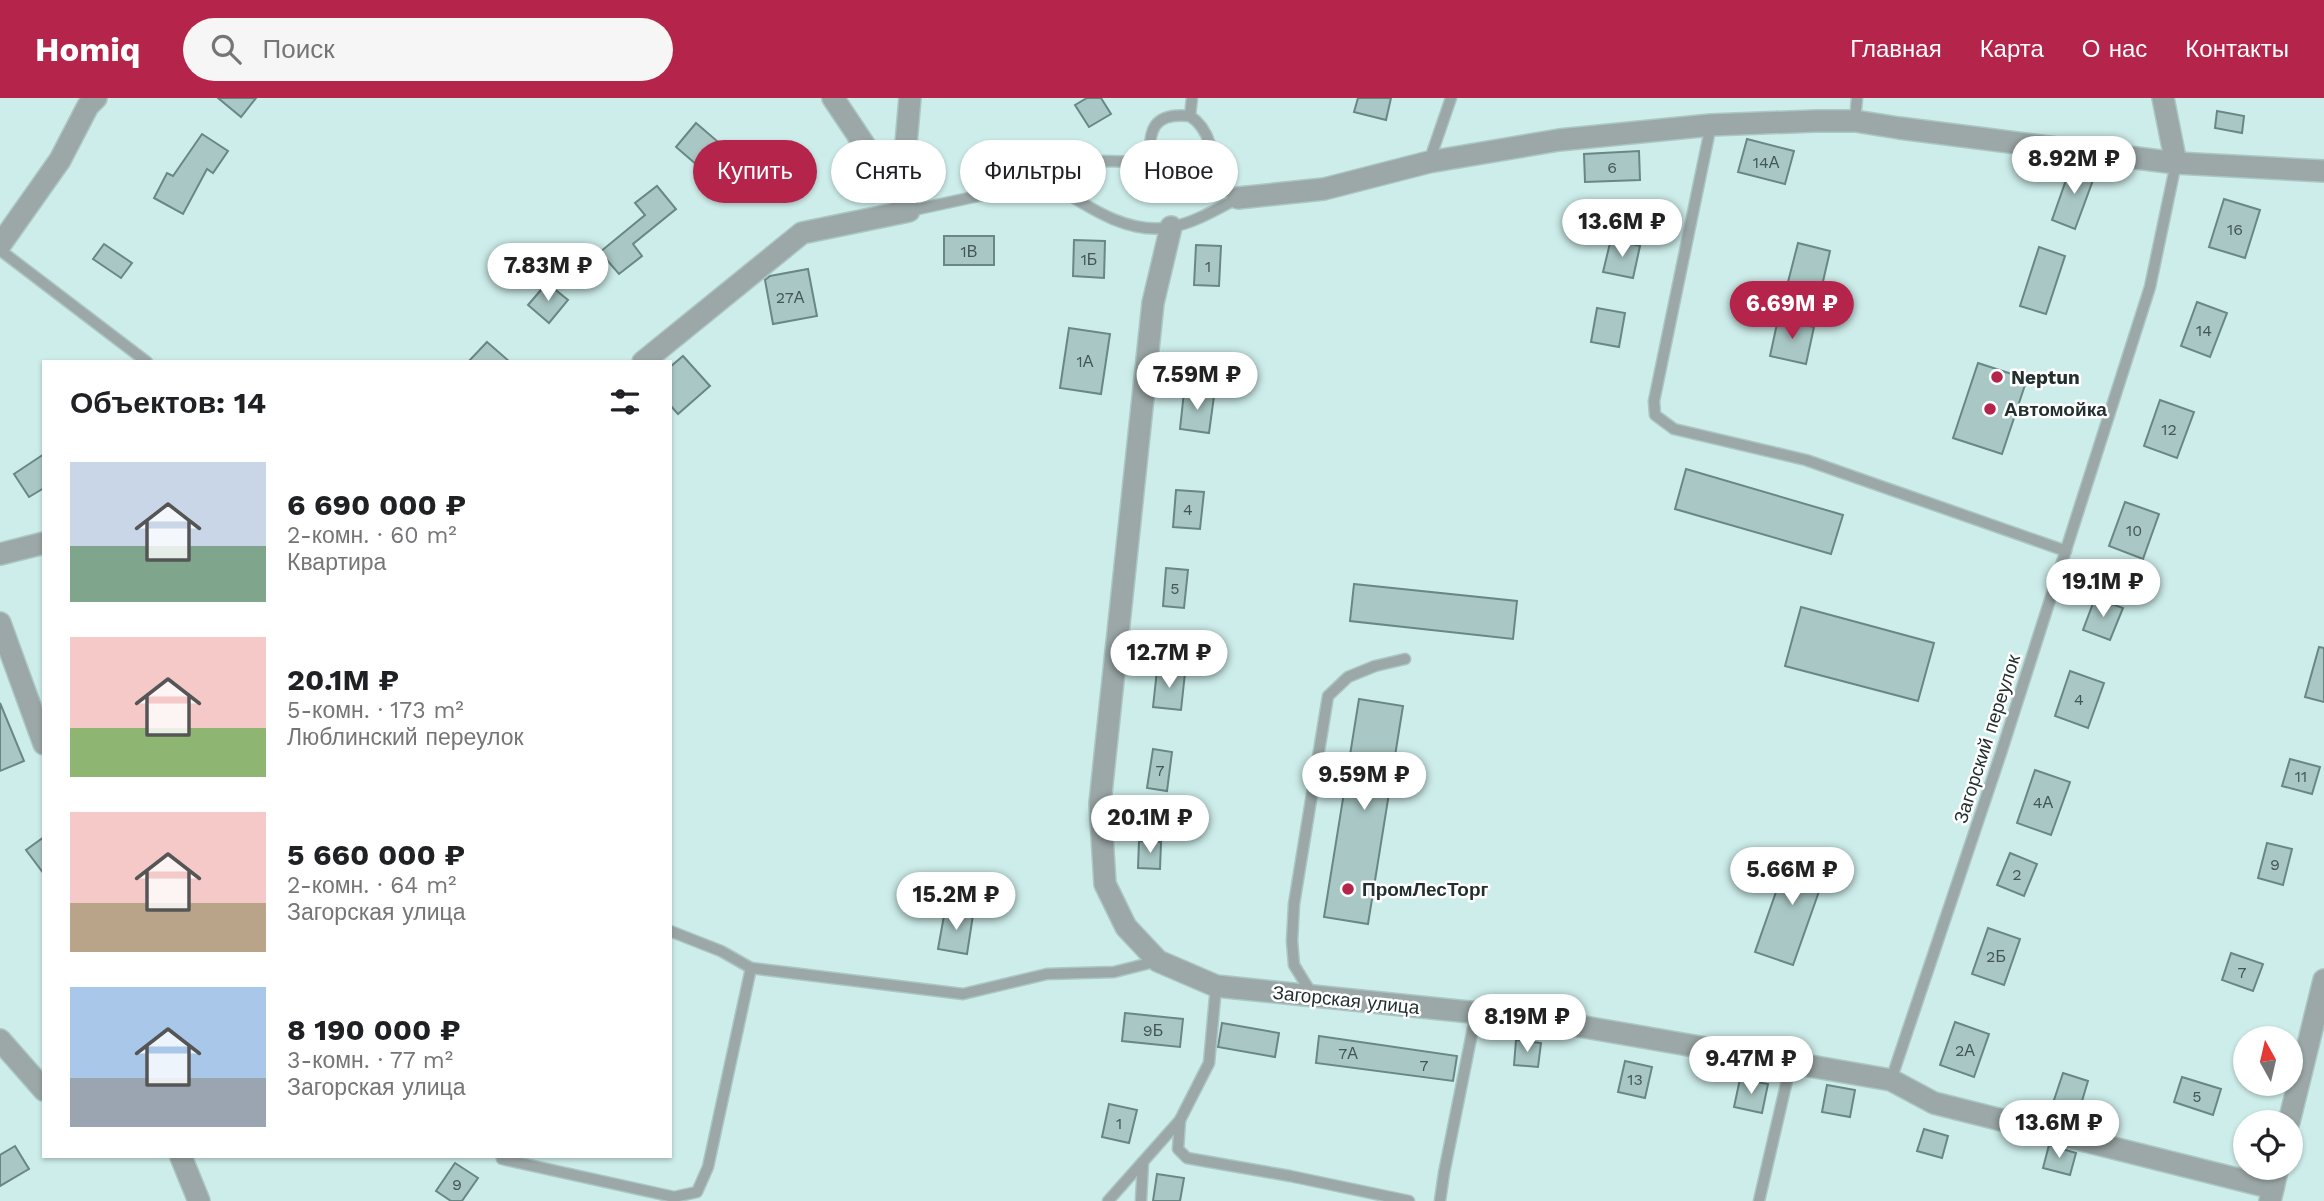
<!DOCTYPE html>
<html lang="ru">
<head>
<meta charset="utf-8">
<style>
	:root { --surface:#fff; --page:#f6f6f6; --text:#202124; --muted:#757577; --accent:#b5244a }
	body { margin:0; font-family:"Work Sans",sans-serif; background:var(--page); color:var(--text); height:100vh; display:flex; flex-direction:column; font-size:26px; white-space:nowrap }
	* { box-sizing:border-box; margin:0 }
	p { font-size:23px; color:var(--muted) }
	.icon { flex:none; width:38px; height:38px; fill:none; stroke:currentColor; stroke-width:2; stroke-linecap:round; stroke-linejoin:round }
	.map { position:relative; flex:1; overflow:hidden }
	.sheet { position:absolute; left:42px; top:262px; width:630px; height:798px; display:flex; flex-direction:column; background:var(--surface); border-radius:0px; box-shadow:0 2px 5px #0004 }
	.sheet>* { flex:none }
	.guide { position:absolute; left:693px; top:42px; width:665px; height:63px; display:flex; gap:14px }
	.needle { width:46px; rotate:352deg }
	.fabs { position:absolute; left:2233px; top:928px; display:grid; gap:14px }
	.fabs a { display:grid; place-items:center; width:70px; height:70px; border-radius:50%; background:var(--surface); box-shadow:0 2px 5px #0004; font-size:35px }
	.price { position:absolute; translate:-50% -60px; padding:0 16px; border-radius:24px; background:#fff; color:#222; font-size:23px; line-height:46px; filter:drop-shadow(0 2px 4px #0008) }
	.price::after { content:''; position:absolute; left:50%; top:42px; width:21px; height:16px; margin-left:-10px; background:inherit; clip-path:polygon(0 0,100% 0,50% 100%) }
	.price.active { background:var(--accent); color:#fff }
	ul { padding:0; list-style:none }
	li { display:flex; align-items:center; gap:21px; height:175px; padding:0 28px }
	li span { display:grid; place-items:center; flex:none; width:196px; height:140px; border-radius:0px; color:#555 }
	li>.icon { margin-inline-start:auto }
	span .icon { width:84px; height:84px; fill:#fffc; stroke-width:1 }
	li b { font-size:30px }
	h2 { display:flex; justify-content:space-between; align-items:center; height:84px; padding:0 28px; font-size:30px }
	.pill { padding:0 24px; border-radius:32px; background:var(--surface); box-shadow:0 2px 5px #0004; font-size:24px; line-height:63px }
	.pill.active { background:var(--accent); color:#fff }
	header { display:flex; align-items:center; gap:42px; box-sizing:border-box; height:98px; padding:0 35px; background:var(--accent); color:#fff }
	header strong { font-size:33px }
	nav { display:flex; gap:38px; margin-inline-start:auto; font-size:24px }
	.search { width:490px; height:63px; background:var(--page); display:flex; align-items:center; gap:18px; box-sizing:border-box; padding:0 24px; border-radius:38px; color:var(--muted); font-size:26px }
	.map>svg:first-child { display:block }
	.building { fill:#a9c8c5; stroke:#698784; stroke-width:2 }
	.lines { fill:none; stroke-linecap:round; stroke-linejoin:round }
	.lane-casing { stroke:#abc7c5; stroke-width:13 }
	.street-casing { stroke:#abc7c5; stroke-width:24 }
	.lane { stroke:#9ba8a7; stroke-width:10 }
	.street { stroke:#9ba8a7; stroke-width:21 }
	.poi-dot { fill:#b5244a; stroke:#fff; stroke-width:2.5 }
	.labels { text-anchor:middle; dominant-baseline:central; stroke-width:5; stroke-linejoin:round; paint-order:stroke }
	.number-label { font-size:16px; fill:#445654 }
	.poi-label { font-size:19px; font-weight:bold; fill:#23302f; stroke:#fff; text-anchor:start }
	.street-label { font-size:19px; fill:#23302f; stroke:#fff }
</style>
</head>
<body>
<header>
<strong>Homiq</strong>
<div class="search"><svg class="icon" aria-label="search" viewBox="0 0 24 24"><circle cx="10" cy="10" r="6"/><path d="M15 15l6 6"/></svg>Поиск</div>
<nav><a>Главная</a><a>Карта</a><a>О нас</a><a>Контакты</a></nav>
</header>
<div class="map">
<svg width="2324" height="1103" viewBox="0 0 2324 1103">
	<rect width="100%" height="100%" fill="#cdedea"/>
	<g class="building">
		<path d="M218 0H256L241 19Z"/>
		<path d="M1087 0H1101L1111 16 1089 29 1075 7Z"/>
		<path d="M1358 0H1391L1386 22 1354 14Z"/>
		<path d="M2217 13 2244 18 2242 35 2215 30Z"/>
		<path d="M696 25 717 43 697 67 676 49Z"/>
		<path d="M202 36 228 53 213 75 207 71 183 116 154 100 167 75 173 78Z"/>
		<path d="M1747 41 1794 53 1785 86 1738 74Z"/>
		<path d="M1639 53 1640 82 1585 84 1584 56Z"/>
		<path d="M2072 65 2096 74 2075 131 2052 122Z"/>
		<path d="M657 88 676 111 633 146 642 158 619 176 600 154 645 117 635 105Z"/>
		<path d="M2224 101 2260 112 2245 160 2209 149Z"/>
		<rect x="944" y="138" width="50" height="29"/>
		<path d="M1611 141 1640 148 1633 180 1603 174Z"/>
		<path d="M1074 142 1105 143 1104 180 1073 178Z"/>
		<path d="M1798 145 1830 153 1821 192 1788 184Z"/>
		<path d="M104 146 132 165 121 180 93 161Z"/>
		<path d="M1196 147 1221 148 1219 188 1194 187Z"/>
		<path d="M2039 149 2065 158 2046 216 2020 208Z"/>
		<path d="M808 171 817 218 773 226 765 182 770 178Z"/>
		<path d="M547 185 568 202 549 225 528 207Z"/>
		<path d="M2197 204 2227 215 2210 259 2181 248Z"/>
		<path d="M1597 210 1625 215 1619 249 1591 244Z"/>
		<path d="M1778 221 1814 229 1806 266 1770 258Z"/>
		<path d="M1069 230 1110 236 1101 296 1060 290Z"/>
		<path d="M487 244 510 264H468Z"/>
		<path d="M683 258 710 288 678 316 670 307V269Z"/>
		<path d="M1978 265 2027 281 2002 356 1953 340Z"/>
		<path d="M1184 294 1214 298 1209 335 1180 331Z"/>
		<path d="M2160 302 2194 314 2177 360 2144 348Z"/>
		<path d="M44 356V390L29 399 14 376Z"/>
		<path d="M1686 371 1843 417 1831 456 1675 411Z"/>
		<path d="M1176 392 1204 394 1200 431 1173 429Z"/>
		<path d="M2125 404 2159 416 2143 461 2109 448Z"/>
		<path d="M1166 470 1188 472 1184 510 1163 508Z"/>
		<path d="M1354 486 1517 503 1513 541 1350 523Z"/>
		<path d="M2095 500 2123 510 2110 542 2083 532Z"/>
		<path d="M1801 509 1934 545 1918 603 1785 568Z"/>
		<path d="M2319 549 2324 550V604L2305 599Z"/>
		<path d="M1157 572 1185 575 1181 612 1153 609Z"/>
		<path d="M2070 573 2104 585 2088 630 2055 618Z"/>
		<path d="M1359 601 1403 608 1368 826 1324 819Z"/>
		<path d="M0 605 24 663 0 673Z"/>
		<path d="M1153 651 1172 654 1167 693 1147 690Z"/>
		<path d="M2290 661 2320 669 2312 696 2282 688Z"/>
		<path d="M2035 672 2070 684 2051 737 2017 725Z"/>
		<path d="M44 739V776L26 752Z"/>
		<path d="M1139 743 1161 744 1160 771 1138 770Z"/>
		<path d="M2267 745 2292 751 2283 787 2258 780Z"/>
		<path d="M1791 751 1829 765 1793 867 1755 854Z"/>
		<path d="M2010 755 2037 766 2024 798 1997 787Z"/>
		<path d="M945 812 973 817 967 856 938 851Z"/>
		<path d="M1988 830 2020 841 2004 887 1972 876Z"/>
		<path d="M2231 855 2263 866 2253 893 2222 882Z"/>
		<path d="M1125 915 1183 921 1180 949 1122 943Z"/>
		<path d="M1955 924 1989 936 1974 979 1940 967Z"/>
		<path d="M1222 925 1279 935 1275 959 1218 949Z"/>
		<path d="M1319 938 1457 958 1453 983 1316 965Z"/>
		<path d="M1516 942 1541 945 1538 969 1514 967Z"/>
		<path d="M1625 963 1652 969 1645 1000 1618 994Z"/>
		<path d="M2063 975 2088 983 2079 1013 2053 1005Z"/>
		<path d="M2182 979 2221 991 2213 1017 2174 1004Z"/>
		<path d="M1740 981 1768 986 1762 1015 1734 1009Z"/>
		<path d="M1827 987 1855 992 1850 1019 1822 1014Z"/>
		<path d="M1109 1006 1137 1012 1129 1045 1102 1039Z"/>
		<path d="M1924 1031 1948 1038 1942 1060 1917 1053Z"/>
		<path d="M2049 1047 2076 1055 2070 1077 2043 1070Z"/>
		<path d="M15 1048 29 1071 0 1088V1057Z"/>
		<path d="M455 1065 478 1080 462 1103H451L436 1093Z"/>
		<path d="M1157 1076 1184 1080 1180 1103H1153Z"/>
	</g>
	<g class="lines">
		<defs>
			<g id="lane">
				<path d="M1190 18C1210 31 1215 58 1213 81"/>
				<path d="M1855 23 1857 0"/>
				<path d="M1711 27 1654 303 1655 317 1674 331 1806 362 2066 453"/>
				<path d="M1150 64C1148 32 1153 14 1190 18L1192 0"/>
				<path d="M1429 64 1451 0"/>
				<path d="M909 113 1047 83 1104 63 1183 65 1213 81 1238 100C1217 111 1196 124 1172 129 1126 138 1084 106 1047 83"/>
				<path d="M0 152 147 264"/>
				<path d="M670 833 721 853 751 870 963 896 1047 876 1114 874 1158 863"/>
				<path d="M1313 898 1294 867 1292 843 1294 806 1328 598 1348 579 1375 568 1405 561"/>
				<path d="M1891 982 2001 655 2150 189 2176 65"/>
				<path d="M1180 1022 1178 1051 1187 1060 1290 1078 1409 1103"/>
				<path d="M502 1061 674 1099 697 1094 708 1069 751 870"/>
				<path d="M1108 1103 1180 1022 1209 965 1216 888"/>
				<path d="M1141 1103 1143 1064"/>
				<path d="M1440 1103 1444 1075 1476 915"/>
				<path d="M1759 1103 1791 965"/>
			</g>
			<g id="street">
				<path d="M833 0 908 112"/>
				<path d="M2163 0 2176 65"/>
				<path d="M1238 100 1324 91 1429 64 1559 42 1711 27 1815 23H1855L1899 30 2176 65 2324 73"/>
				<path d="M1171 129 1153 205 1100 705 1105 786 1126 829 1158 863 1216 888 1538 921 1891 982 1934 1005 2273 1090"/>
				<path d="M0 147 60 62 88 8 96 0"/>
				<path d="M643 264 802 135 909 113 905 57 910 0"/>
				<path d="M0 456 44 445"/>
				<path d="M0 525 44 646"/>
				<path d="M0 942 44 992"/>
				<path d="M2289 1024 2324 882"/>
				<path d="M181 1059 199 1103"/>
				<path d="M2270 1103 2278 1069"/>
			</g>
		</defs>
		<use href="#lane" class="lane-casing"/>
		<use href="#street" class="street-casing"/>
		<use href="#lane" class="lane"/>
		<use href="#street" class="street"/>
	</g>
	<g class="poi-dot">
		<circle cx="1997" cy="279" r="7"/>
		<circle cx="1990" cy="311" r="7"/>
		<circle cx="1348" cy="791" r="7"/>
	</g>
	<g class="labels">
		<g class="number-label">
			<text x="1766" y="64">14А</text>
			<text x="1612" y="69">6</text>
			<text x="2235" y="131">16</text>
			<text x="969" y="153">1В</text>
			<text x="1089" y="161">1Б</text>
			<text x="1208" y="168">1</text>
			<text x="790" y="199">27А</text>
			<text x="2204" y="232">14</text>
			<text x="1085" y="263">1А</text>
			<text x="2169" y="331">12</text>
			<text x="1188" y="411">4</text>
			<text x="2134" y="432">10</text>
			<text x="1175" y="490">5</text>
			<text x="2079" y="601">4</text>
			<text x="1160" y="672">7</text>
			<text x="2301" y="678">11</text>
			<text x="2043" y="704">4А</text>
			<text x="2275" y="766">9</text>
			<text x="2017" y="776">2</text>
			<text x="1996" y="858">2Б</text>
			<text x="2242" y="874">7</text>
			<text x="1153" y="932">9Б</text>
			<text x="1965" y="952">2А</text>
			<text x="1348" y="955">7А</text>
			<text x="1424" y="967">7</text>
			<text x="1635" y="981">13</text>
			<text x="2197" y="998">5</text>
			<text x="1119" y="1025">1</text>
			<text x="457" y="1086">9</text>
		</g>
		<g class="poi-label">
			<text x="2011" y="279">Neptun</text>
			<text x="2004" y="311">Автомойка</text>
			<text x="1362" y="791">ПромЛесТорг</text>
		</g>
		<g class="street-label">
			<text transform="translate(1987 641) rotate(-72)">Загорский переулок</text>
			<text transform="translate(1346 902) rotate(6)">Загорская улица</text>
		</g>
	</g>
</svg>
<div class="fabs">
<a><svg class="needle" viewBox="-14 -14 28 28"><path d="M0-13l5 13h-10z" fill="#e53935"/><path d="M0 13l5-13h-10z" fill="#757577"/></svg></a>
<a><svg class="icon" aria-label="locate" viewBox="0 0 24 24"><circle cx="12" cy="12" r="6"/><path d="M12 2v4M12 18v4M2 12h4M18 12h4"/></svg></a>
</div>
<b class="price" style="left:2074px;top:98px">8.92M ₽</b>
<b class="price" style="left:1622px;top:161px">13.6M ₽</b>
<b class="price" style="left:548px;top:205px">7.83M ₽</b>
<b class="price active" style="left:1792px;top:243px">6.69M ₽</b>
<b class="price" style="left:1197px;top:314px">7.59M ₽</b>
<b class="price" style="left:2103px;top:521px">19.1M ₽</b>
<b class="price" style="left:1169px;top:592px">12.7M ₽</b>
<b class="price" style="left:1364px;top:714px">9.59M ₽</b>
<b class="price" style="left:1150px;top:757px">20.1M ₽</b>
<b class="price" style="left:1792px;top:809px">5.66M ₽</b>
<b class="price" style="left:956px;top:834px">15.2M ₽</b>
<b class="price" style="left:1527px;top:956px">8.19M ₽</b>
<b class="price" style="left:1751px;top:998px">9.47M ₽</b>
<b class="price" style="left:2059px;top:1062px">13.6M ₽</b>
<div class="guide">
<a class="pill active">Купить</a>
<a class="pill">Снять</a>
<a class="pill">Фильтры</a>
<a class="pill">Новое</a>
</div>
<section class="sheet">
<h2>Объектов: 14<svg class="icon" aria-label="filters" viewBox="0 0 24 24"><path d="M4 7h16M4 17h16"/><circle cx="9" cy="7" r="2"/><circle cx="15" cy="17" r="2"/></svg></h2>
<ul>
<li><span style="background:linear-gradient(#c9d6e8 60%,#7fa58c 0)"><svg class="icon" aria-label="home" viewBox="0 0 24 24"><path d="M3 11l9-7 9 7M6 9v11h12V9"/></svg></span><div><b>6 690 000 ₽</b><p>2-комн. · 60 m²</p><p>Квартира</p></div></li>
<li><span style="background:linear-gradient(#f6c9c9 65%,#8fb573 0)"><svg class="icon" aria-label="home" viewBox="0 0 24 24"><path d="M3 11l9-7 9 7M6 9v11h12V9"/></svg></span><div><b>20.1M ₽</b><p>5-комн. · 173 m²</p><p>Люблинский переулок</p></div></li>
<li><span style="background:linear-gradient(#f6c9c9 65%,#b9a48a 0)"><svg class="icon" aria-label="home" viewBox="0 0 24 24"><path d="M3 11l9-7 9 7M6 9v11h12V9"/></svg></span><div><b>5 660 000 ₽</b><p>2-комн. · 64 m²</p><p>Загорская улица</p></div></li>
<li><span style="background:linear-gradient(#a9c7e8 65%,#9aa5b1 0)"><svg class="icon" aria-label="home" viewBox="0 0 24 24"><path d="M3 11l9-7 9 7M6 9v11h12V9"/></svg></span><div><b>8 190 000 ₽</b><p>3-комн. · 77 m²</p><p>Загорская улица</p></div></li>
</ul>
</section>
</div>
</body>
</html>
